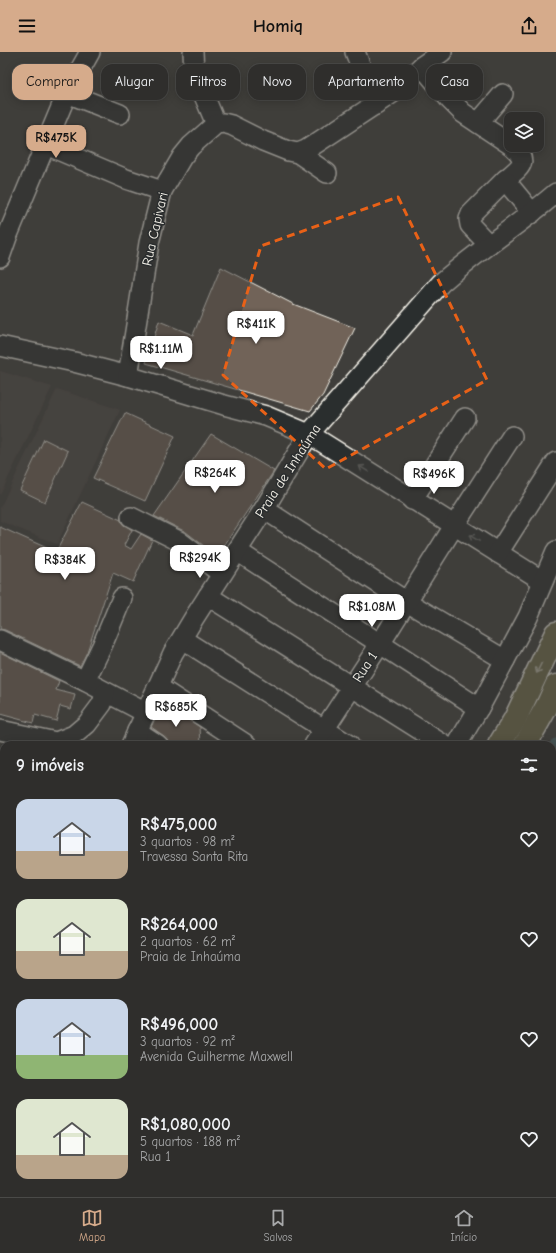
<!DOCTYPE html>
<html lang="pt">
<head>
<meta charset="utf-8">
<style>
	:root { --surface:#2f2e2c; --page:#373634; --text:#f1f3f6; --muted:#a7a8a9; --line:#4a4a48; --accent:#d6ab8b }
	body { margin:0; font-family:"Comic Neue",sans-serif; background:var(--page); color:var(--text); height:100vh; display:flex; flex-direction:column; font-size:15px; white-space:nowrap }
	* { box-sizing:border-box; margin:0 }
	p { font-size:13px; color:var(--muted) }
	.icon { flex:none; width:22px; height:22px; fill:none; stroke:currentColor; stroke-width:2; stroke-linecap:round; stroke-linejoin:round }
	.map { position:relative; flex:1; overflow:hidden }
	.sheet { position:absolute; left:0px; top:689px; width:556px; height:456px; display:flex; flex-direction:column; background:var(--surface); border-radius:12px 12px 0 0; box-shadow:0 2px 10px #0003,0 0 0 1px var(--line) }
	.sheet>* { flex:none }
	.guide { position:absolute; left:12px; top:12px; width:532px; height:36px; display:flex; gap:8px }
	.buttons { position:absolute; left:504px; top:60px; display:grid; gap:8px }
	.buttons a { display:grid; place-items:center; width:40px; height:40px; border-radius:8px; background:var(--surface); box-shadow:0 2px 10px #0003,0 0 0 1px var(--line); font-size:20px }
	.price { position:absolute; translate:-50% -34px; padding:0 9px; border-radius:8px; background:#fff; color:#222; font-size:13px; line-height:26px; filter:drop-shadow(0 1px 2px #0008) }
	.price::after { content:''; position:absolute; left:50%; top:24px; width:12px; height:9px; margin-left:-6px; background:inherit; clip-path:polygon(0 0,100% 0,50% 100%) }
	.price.active { background:var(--accent); color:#111 }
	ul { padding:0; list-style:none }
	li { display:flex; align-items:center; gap:12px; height:100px; padding:0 16px }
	li span { display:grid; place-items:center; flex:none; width:112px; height:80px; border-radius:12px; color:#555 }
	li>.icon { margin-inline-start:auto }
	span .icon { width:48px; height:48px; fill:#fffc; stroke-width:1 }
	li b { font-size:17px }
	h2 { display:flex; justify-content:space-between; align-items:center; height:48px; padding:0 16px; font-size:17px }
	.chip { padding:0 14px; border-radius:12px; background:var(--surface); box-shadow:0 2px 10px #0003,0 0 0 1px var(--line); font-size:14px; line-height:36px }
	.chip.active { background:var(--accent); color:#111 }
	header { display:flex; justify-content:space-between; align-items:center; height:52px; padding:0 16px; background:var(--accent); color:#111; font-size:18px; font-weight:700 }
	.dock { display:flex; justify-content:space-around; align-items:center; height:56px; border-top:1px solid var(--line); background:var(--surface); font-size:11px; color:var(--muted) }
	.dock a { display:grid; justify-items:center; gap:2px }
	.dock .active { color:var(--accent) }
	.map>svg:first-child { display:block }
	.built { fill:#4e4944 }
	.green { fill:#556e5c; stroke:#a4b0a2 }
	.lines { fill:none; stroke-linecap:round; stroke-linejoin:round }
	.canal { stroke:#4b696d; stroke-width:13 }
	.building { fill:#716458; stroke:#f4f1e8 }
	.minor-casing { stroke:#f4f1e8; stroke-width:22 }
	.highway-casing { stroke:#f4f1e8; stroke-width:25 }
	.minor { stroke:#2a2d2e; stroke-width:19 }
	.highway { stroke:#716d4b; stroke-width:22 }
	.oneway { stroke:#71726f }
	.oneway2 { stroke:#c0bca9 }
	.marked { fill:none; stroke:#e96117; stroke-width:3; stroke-dasharray:8 5; stroke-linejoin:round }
	.labels { text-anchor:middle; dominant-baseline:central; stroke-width:3; stroke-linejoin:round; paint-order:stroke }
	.street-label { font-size:14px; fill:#f4f1e8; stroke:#2a2d2e }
</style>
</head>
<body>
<header><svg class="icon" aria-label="menu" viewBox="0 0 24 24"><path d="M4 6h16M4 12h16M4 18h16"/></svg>Homiq<svg class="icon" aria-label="share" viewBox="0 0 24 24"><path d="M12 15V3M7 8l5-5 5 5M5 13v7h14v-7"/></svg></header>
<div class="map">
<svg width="556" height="1145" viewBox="0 0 556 1145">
	<rect width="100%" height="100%" fill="#3f3e3b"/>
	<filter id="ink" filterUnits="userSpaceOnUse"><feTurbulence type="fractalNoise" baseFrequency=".025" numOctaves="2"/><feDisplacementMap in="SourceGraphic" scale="8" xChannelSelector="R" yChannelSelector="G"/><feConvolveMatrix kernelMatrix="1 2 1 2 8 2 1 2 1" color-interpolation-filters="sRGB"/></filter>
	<g filter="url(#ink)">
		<g class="built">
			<path d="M0 319 52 335 0 443Z"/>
			<path d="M57 337 120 358 57 492 0 469V456Z"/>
		</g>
		<path class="green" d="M556 729V784L552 782V736Z"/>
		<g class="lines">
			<g class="canal">
				<path d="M552 701 556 693"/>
				<path d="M401 1141 403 1145"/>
			</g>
		</g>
		<g class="building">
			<path d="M221 215 293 252 355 276 323 343 310 359 146 311 159 269 193 283Z"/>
			<path d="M125 361 175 384 145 449 93 426Z"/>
			<path d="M211 382 274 419 217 504 186 480 154 464Z"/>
			<path d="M44 387 68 399 45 450 20 438Z"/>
			<path d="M82 450 121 468 122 471 132 478 124 493 131 497 141 482 152 488 133 530 113 521 87 600 80 614 5 578 0 577V475L56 500Z"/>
			<path d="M0 600 59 629 56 638 75 643 71 657 60 654 56 669 35 663 33 671 0 662Z"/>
			<path d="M162 652H164L200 675 201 693H169L168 688 164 684 151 675Z"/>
		</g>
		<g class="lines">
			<defs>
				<g id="minor">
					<path d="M193 0 194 20 216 72"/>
					<path d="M355 0 376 53"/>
					<path d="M422 14 450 48 463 61 511 93"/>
					<path d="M67 41 120 62"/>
					<path d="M478 71 503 42"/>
					<path d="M46 93 126 127 162 139"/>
					<path d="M298 101 327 121"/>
					<path d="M505 128C520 115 531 110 511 93"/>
					<path d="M489 193 470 173 469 167 471 162 505 128 532 161"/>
					<path d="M0 205 7 185 67 41 90 0"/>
					<path d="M0 294 74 310 128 324 224 353 266 364 309 382 543 529"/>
					<path d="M128 324 149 191 162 139 182 105 191 94 216 72 223 71 231 73 263 89 288 99 298 101 306 98 394 40 422 14 442 0"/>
					<path d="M412 448 465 366"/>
					<path d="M264 457 407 550 505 608"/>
					<path d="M131 465 179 489 222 522"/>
					<path d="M237 499 479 656"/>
					<path d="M498 501 556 410"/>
					<path d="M208 544 444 693"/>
					<path d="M182 587 349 693"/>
					<path d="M0 588 85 629 146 661"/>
					<path d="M85 629 102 594 122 546"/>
					<path d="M158 635 247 693"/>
					<path d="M0 678 56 690 74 683 87 672 102 652 105 641"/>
					<path d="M137 679 158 693"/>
					<path d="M131 693 173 601 194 566 264 457 309 382 441 231C477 199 519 173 556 141"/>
					<path d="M314 693 380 592 454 474 512 384"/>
					<path d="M457 693 483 649 528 565 556 499"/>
					<path d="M552 878 556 871"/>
					<path d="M552 1135 555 1145"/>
					<path d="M315 1141 320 1145"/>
					<path d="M422 1141 423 1145"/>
					<path d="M239 1145 246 1141"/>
				</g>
				<g id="highway">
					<path d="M499 693 515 667 556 581"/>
					<path d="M525 693 547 654 556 634"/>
					<path d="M46 1145 52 1141"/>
					<path d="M86 1145 92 1141"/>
				</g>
			</defs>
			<use href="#minor" class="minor-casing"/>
			<use href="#highway" class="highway-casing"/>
			<use href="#minor" class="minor"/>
			<use href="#highway" class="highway"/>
		</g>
		<defs><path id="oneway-shaft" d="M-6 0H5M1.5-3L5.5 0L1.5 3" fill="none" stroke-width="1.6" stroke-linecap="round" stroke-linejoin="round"/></defs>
		<g class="oneway">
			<use href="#oneway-shaft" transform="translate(364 417) rotate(-148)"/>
			<use href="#oneway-shaft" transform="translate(474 486) rotate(-149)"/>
		</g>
		<use class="oneway2" href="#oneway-shaft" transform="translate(539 616) rotate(116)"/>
	</g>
	<path d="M0 0H556V1145H0ZM398 145 487 328 326 417 223 323 261 194Z" fill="#3f3e3b" fill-opacity=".55" fill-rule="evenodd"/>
	<path class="marked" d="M398 145 487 328 326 417 223 323 261 194Z"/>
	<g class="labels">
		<g class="street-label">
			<text transform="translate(155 177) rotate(-77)">Rua Capivari</text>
			<text transform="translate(288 419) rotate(-57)">Praia de Inhaúma</text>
			<text transform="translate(365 615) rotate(-57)">Rua 1</text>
		</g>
	</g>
</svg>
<div class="buttons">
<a><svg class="icon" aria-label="layers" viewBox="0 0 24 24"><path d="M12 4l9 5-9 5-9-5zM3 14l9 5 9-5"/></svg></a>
</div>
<b class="price active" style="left:56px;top:107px">R$475K</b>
<b class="price" style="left:256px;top:293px">R$411K</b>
<b class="price" style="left:161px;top:318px">R$1.11M</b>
<b class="price" style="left:215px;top:442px">R$264K</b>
<b class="price" style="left:434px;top:443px">R$496K</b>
<b class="price" style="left:200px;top:527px">R$294K</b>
<b class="price" style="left:65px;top:529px">R$384K</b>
<b class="price" style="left:372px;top:576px">R$1.08M</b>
<b class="price" style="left:176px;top:676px">R$685K</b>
<div class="guide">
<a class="chip active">Comprar</a>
<a class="chip">Alugar</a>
<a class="chip">Filtros</a>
<a class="chip">Novo</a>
<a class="chip">Apartamento</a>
<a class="chip">Casa</a>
</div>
<section class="sheet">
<h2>9 imóveis<svg class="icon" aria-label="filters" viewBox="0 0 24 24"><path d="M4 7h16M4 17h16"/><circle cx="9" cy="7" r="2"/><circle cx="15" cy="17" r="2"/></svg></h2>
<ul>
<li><span style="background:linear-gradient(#c9d6e8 65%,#b9a48a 0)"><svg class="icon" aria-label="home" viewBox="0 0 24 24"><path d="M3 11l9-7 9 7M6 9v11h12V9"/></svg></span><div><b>R$475,000</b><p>3 quartos · 98 m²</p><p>Travessa Santa Rita</p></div><svg class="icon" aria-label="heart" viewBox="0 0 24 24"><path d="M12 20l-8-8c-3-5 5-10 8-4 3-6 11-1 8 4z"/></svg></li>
<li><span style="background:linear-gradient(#dfe7d0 65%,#b9a48a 0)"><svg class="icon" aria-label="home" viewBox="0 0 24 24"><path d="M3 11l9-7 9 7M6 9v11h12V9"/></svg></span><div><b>R$264,000</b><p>2 quartos · 62 m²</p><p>Praia de Inhaúma</p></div><svg class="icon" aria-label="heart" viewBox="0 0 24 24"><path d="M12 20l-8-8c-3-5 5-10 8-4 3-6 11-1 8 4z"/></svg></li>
<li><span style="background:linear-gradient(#c9d6e8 70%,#8fb573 0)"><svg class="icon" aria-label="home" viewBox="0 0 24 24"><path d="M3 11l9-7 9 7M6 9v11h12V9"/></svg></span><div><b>R$496,000</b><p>3 quartos · 92 m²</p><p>Avenida Guilherme Maxwell</p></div><svg class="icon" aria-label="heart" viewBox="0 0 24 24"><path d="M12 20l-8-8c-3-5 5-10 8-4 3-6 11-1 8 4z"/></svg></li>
<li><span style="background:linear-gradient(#dfe7d0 70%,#b9a48a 0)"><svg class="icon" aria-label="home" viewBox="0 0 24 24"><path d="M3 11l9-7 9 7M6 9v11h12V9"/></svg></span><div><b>R$1,080,000</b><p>5 quartos · 188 m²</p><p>Rua 1</p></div><svg class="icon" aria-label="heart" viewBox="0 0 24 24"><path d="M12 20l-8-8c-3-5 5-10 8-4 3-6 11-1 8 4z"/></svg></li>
</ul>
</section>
</div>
<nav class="dock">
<a class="active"><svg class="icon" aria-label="map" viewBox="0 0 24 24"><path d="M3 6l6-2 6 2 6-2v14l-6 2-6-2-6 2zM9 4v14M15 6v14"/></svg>Mapa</a>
<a><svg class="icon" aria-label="saved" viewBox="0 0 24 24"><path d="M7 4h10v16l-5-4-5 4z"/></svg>Salvos</a>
<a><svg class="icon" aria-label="home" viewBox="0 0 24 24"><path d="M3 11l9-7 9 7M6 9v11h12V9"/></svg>Início</a>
</nav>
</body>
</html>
